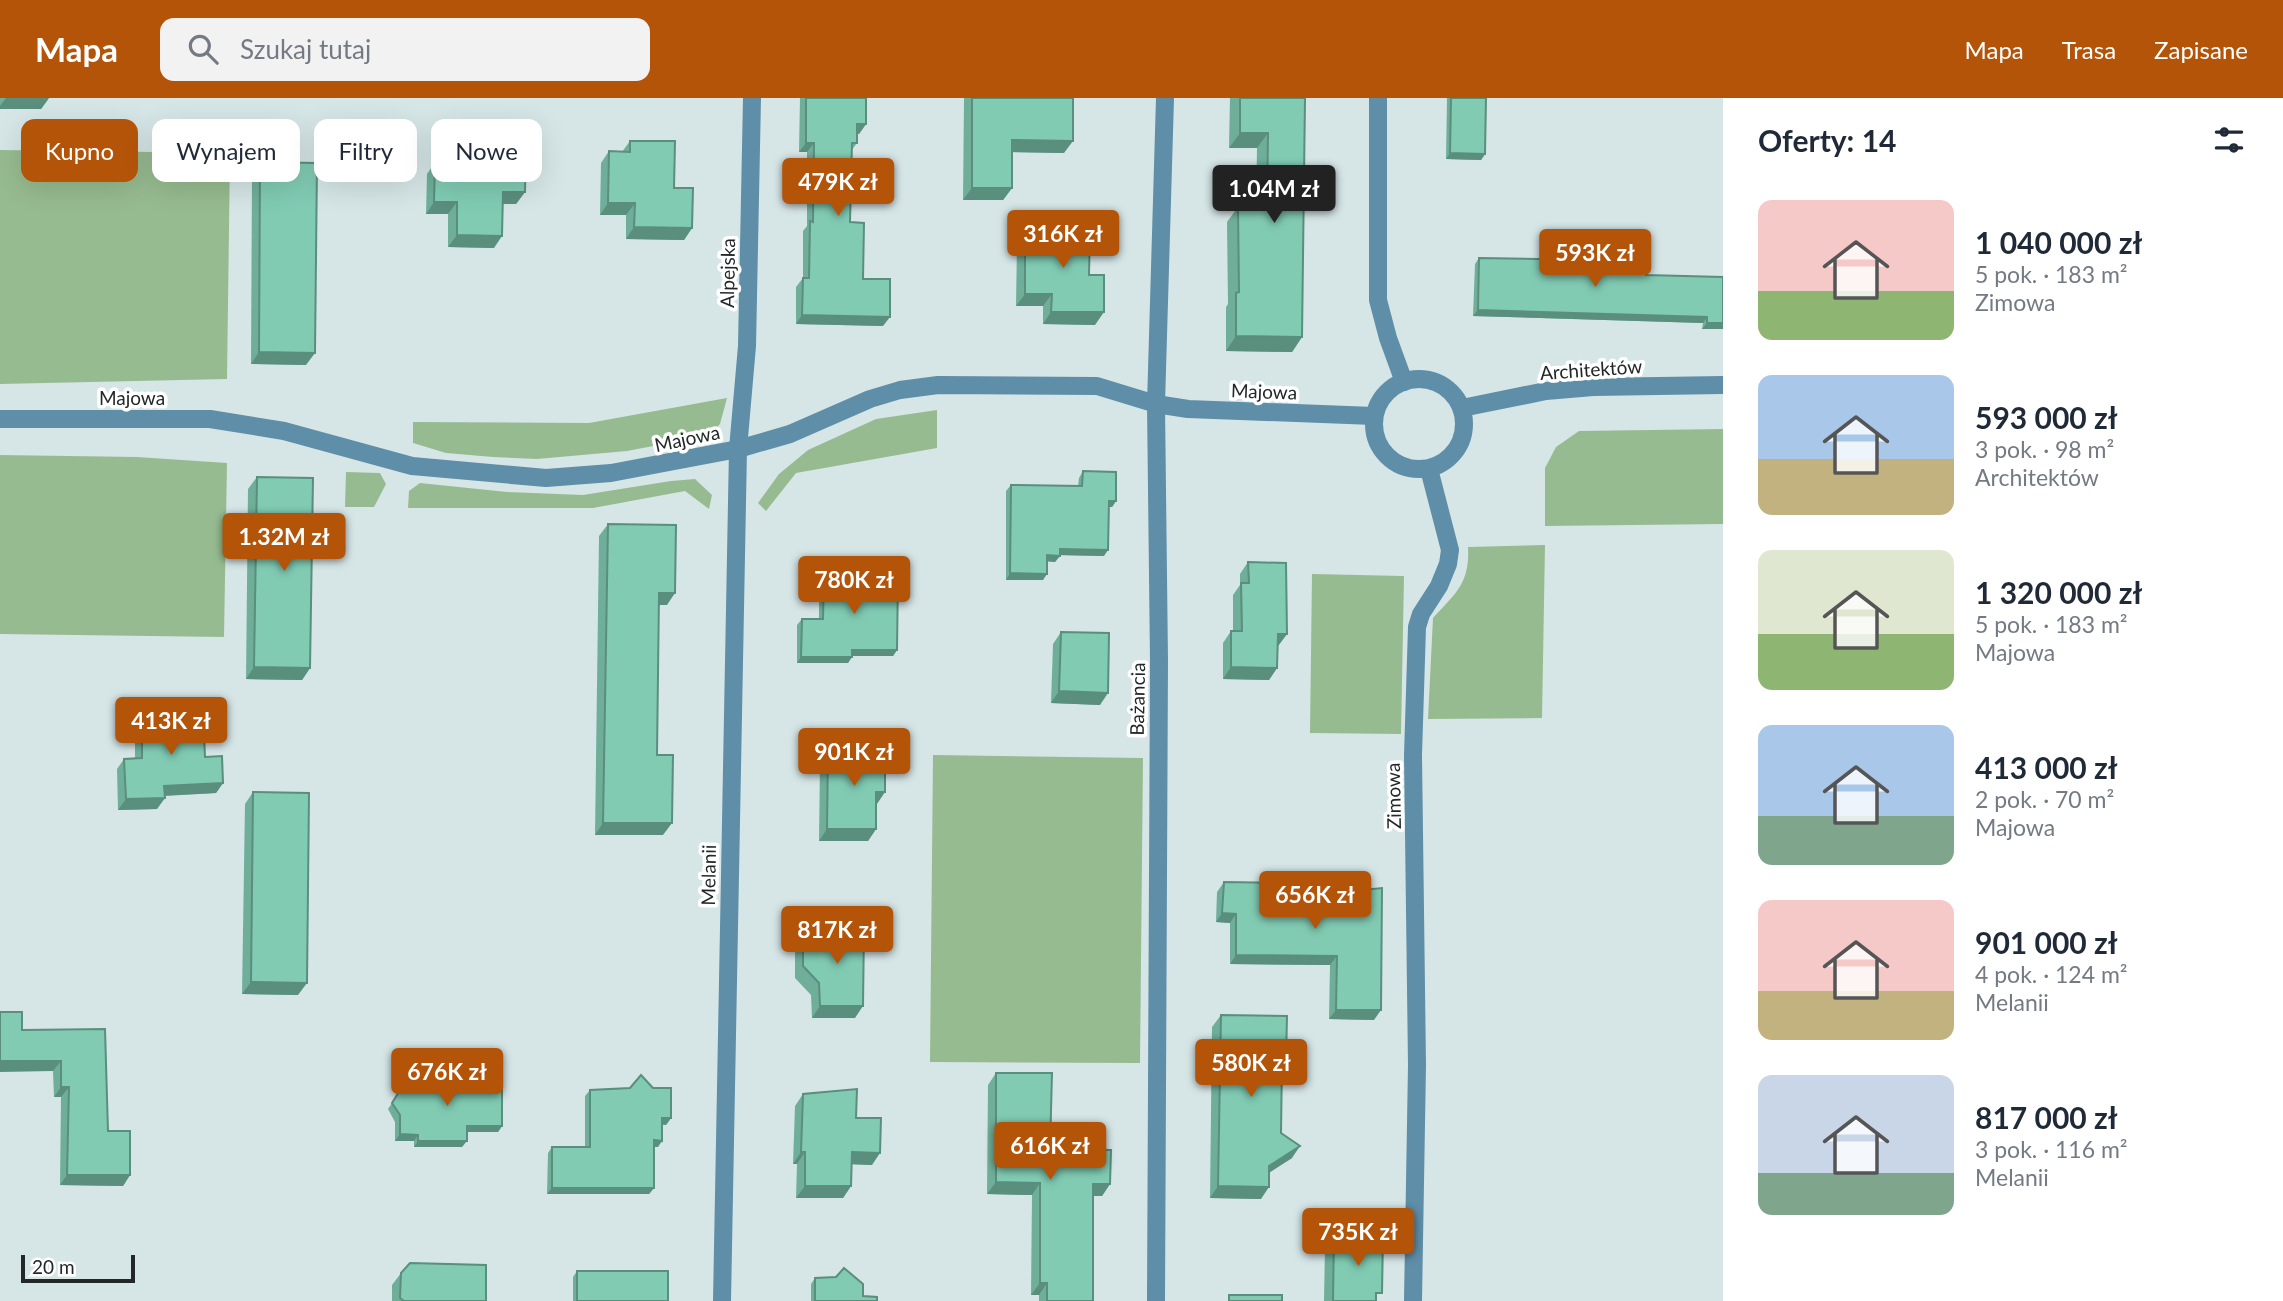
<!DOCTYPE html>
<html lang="pl">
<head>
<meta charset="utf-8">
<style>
	:root { --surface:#fff; --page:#f2f2f3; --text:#1f2937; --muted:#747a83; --accent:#b35409 }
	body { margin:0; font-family:Lato,sans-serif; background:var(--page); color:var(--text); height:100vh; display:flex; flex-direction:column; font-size:26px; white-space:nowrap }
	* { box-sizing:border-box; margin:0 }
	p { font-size:23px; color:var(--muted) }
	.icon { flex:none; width:38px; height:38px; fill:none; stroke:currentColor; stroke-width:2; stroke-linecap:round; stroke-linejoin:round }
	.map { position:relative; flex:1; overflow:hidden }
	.details { display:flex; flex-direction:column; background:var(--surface); width:560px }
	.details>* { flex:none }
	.top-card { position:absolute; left:21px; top:21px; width:665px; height:63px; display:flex; gap:14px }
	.scale { position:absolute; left:21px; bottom:18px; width:114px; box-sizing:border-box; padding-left:7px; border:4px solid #222728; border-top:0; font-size:19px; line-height:24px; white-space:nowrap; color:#222728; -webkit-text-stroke:5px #fff; paint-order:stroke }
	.price { position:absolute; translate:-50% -60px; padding:0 16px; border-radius:7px; background:var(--accent); color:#fff; font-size:23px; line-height:46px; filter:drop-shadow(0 2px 4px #0008) }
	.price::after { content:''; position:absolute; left:50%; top:42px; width:21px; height:16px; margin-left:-10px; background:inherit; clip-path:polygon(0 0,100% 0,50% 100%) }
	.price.on { background:#222; color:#fff }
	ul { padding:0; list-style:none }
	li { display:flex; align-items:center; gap:21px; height:175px; padding:0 35px }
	li span { display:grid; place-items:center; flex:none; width:196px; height:140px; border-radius:14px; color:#555 }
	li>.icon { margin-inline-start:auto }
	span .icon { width:84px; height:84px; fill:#fffc; stroke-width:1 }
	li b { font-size:30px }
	h2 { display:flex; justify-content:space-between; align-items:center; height:84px; padding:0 35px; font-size:30px }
	.chip { padding:0 24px; border-radius:14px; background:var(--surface); box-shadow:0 7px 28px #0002; font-size:24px; line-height:63px }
	.chip.on { background:var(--accent); color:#fff }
	header { display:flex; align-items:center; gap:42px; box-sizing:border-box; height:98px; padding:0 35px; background:var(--accent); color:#fff }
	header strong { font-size:33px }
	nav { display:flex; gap:38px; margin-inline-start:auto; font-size:24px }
	.search { width:490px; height:63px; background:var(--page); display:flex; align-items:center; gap:18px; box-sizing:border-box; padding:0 24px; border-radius:14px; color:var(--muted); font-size:26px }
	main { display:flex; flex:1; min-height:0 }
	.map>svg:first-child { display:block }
	.green { fill:#97bb90 }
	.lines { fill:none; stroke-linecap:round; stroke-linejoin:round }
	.minor { stroke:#5f8ea8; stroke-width:18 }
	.wall { fill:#6faf9a }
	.shaded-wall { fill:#5a8e7d }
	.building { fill:#81cbb3; stroke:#5a8e7d; stroke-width:2 }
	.labels { text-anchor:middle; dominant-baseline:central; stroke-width:7; stroke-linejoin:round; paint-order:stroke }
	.street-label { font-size:19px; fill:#222728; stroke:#fff }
</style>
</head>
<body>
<header>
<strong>Mapa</strong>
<div class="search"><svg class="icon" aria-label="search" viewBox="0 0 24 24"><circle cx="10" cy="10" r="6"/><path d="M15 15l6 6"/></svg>Szukaj tutaj</div>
<nav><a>Mapa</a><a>Trasa</a><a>Zapisane</a></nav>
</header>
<main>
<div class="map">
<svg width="1723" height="1203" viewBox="0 0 1723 1203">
	<rect width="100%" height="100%" fill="#d6e6e7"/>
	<g class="green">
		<path d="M0 52 230 55 227 281 0 286Z"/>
		<path d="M727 300 720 326 714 332 685 342 627 353 537 361 493 359 446 355 413 345V324L589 325Z"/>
		<path d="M937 312V350L796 375 766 413 758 405 779 376 808 352 876 321Z"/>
		<path d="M1723 331V426L1545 428V370L1556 349 1579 333Z"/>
		<path d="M0 357 137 359 227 365 224 539 0 536Z"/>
		<path d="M346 374 380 375 386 386 374 409H345Z"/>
		<path d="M695 381 712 397 709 411 685 393 593 410H408L409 393 420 385 507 394 583 397 671 383Z"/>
		<path d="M1545 447 1542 620 1428 621 1433 520C1456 495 1470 485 1468 449Z"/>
		<path d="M1312 476 1404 478 1401 636 1310 635Z"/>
		<path d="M933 657 1143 660 1140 965 930 964Z"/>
	</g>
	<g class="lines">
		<g class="minor">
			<path d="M1378 0V202L1388 240 1404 284"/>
			<circle cx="1419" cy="326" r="45"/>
			<path d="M1462 310 1546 293 1593 289 1723 287"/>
			<path d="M0 321H210L284 333 412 368 546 380 611 375 738 351 790 336 870 301 900 292 938 287 1097 288 1156 306 1188 311 1374 318"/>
			<path d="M722 1203 738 351 747 248 752 0"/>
			<path d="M1156 1203 1159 563 1156 306 1165 0"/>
			<path d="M1413 1203 1417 967 1413 657 1417 529 1421 516 1439 488 1448 466 1450 452 1429 371"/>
		</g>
	</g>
	<g class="wall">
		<path d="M0 0H49L41 11H0Z"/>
		<path d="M800 0H866V26L859 36 857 35V45L851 53 850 124 863 181 883 228 796 226V189L803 180V133L807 128V54H799Z"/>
		<path d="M964 0H1073L1064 55 1012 54V90L1003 102H963Z"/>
		<path d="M1230 0H1305L1302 239 1292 254 1226 253V209L1228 206 1227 124 1238 109 1256 110 1257 50H1229Z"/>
		<path d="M1447 0H1486L1485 56 1481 62 1446 61Z"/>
		<path d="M483 41 525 94 516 106H503L494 150 448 149V116H426L427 76 435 64H454L458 59H475V53Z"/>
		<path d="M630 43 674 90 692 130 684 142 626 141V117H600L601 65 609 53 622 54Z"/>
		<path d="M260 64 306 267 251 266 252 76Z"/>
		<path d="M1025 131 1089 177 1095 227 1043 226V208H1016L1017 143Z"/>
		<path d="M1479 160 1646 177 1723 179V231H1702L1703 225 1473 218 1475 166Z"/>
		<path d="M1083 373 1116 403 1112 409H1109L1104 458 1060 457 1055 464 1047 463 1043 482H1006V393L1011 387 1078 388 1079 380Z"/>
		<path d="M257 379 310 570 302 582 246 581 248 391Z"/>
		<path d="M608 426 667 507H659L657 657 663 737H595L599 438Z"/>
		<path d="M1248 464 1287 536 1278 548 1277 570 1269 582 1223 581V545L1231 533H1233V497L1240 487V476Z"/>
		<path d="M824 477 872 478 897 552 893 558H852L848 565H797V527L802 521H819V484Z"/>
		<path d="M1061 534 1100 607 1051 605 1053 546Z"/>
		<path d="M142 626 205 659 223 685 216 695 165 698 157 711 118 712 117 671 124 661H135V637Z"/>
		<path d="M828 652 876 706V731L868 743H819L820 664Z"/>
		<path d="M253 694 298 897 242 896 245 706Z"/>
		<path d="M1224 784 1363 792 1374 922 1329 921 1330 867 1230 866V825L1216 824 1217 794Z"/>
		<path d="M820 830 855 920H812L811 897 795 880V855L803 843H812Z"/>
		<path d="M1221 917 1282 968 1281 1035 1292 1060 1269 1074 1261 1101 1210 1100 1212 929Z"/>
		<path d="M105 931 108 1033 130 1077 123 1088 60 1087 61 999H54L53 973 22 932Z"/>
		<path d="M422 974 467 989 502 1028 498 1034H467L462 1049H414V1043H395V1024L388 1011 402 989H417L418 980Z"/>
		<path d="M996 975 1050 1051 1110 1086 1102 1098H1093V1203H1039V1197H1031L1032 1097 987 1096 988 987Z"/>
		<path d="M590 992 671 1020 666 1027 662 1026 658 1049H654V1090L649 1096H547L548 1055 552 1049H585V998Z"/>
		<path d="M803 996 856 1020 872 1067 852 1066 851 1088 843 1100H796L797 1066H793L795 1008Z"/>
		<path d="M1334 1137 1376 1203H1324L1325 1149Z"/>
		<path d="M577 1173 668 1203H573V1179Z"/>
		<path d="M401 1175 486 1203H392V1187Z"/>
		<path d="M815 1180 863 1198 877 1203H811V1186Z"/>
	</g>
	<g class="shaded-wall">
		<path d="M6 0H49L41 11H0V8Z"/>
		<path d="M857 26H866L859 36 851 35Z"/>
		<path d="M1240 35H1268L1257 50H1229Z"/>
		<path d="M1012 42 1073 43 1064 55 1004 54Z"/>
		<path d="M806 45H814L807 54H799Z"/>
		<path d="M1450 55 1485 56 1481 62 1446 61Z"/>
		<path d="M972 90H1012L1003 102H963Z"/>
		<path d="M503 94H525L516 106H494Z"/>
		<path d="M434 104H457L448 116H426Z"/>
		<path d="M608 105H635L626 117H600Z"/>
		<path d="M634 129 692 130 684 142 626 141Z"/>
		<path d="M457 137 502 138 494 150 448 149Z"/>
		<path d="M1025 196H1052L1043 208H1016Z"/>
		<path d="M1478 212 1707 219 1703 225 1473 218Z"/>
		<path d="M1051 214H1104L1095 227 1043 226Z"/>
		<path d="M802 217 890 219 883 228 796 226Z"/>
		<path d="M1707 225H1723V231H1702Z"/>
		<path d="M1236 238 1302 239 1292 254 1226 253Z"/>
		<path d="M259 254 315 255 306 267 251 266Z"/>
		<path d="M1109 403H1116L1112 409H1105Z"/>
		<path d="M1060 451 1108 452 1104 458 1055 457Z"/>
		<path d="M1047 457 1060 458 1055 464 1043 463Z"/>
		<path d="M1010 475 1047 476 1043 482H1006Z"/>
		<path d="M659 495H675L667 507H651Z"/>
		<path d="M1278 536H1287L1278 548H1269Z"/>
		<path d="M852 552H897L893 558H848Z"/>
		<path d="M801 559H852L848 565H797Z"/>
		<path d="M254 569 310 570 302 582 246 581Z"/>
		<path d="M1231 569 1277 570 1269 582 1223 581Z"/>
		<path d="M1059 593 1108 595 1100 607 1051 605Z"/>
		<path d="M223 685 216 695 157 698 164 688Z"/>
		<path d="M876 694H885L877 706Z"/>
		<path d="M165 700 157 711 118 712 126 701Z"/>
		<path d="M603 725H672L663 737H595Z"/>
		<path d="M827 731H876L868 743H819Z"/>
		<path d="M1222 815 1236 816 1230 825 1216 824Z"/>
		<path d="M1236 857 1337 858 1330 867 1230 866Z"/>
		<path d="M251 884 307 885 298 897 242 896Z"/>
		<path d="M820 908H863L855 920H812Z"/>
		<path d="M1336 912H1381L1374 922 1329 921Z"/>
		<path d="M0 963H61L53 973 0 974Z"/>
		<path d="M61 989H69L61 999H54Z"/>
		<path d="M662 1020H671L666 1027 658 1026Z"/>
		<path d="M467 1028H502L498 1034H463Z"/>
		<path d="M400 1036 418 1037 414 1043H395Z"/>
		<path d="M654 1042 662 1043 658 1049 649 1048Z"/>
		<path d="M418 1043H467L462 1049H414Z"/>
		<path d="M1300 1048 1292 1060 1261 1080 1269 1068Z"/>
		<path d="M801 1054H805L797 1066H793Z"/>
		<path d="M852 1054 880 1055 872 1067 843 1066Z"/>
		<path d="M67 1077H130L123 1088 60 1087Z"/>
		<path d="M996 1084 1040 1085 1032 1097 987 1096Z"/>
		<path d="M1093 1086H1110L1102 1098H1085Z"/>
		<path d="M805 1088H851L843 1100H796Z"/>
		<path d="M1218 1088 1269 1089 1261 1101 1210 1100Z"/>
		<path d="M552 1090H654L649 1096H547Z"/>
		<path d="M1040 1185H1047L1039 1197H1031Z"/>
	</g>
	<g class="building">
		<path d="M806 0H866V26H857V45H852L850 124 864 125 863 181H890V219L802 217 803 180H809L810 123 813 124 814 45H806Z"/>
		<path d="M972 0H1073V43L1012 42V90H972Z"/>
		<path d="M1240 0H1305L1302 239 1236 238V195L1239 194 1238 109 1260 110V107H1267L1268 35H1240Z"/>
		<path d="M1451 0H1486L1485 56 1450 55Z"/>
		<path d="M483 41H526L525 94H503L502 138 457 137V104H434L435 64H458V59H483Z"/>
		<path d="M630 43H675L674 90H693L692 130 634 129 635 105H608L609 53 630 54Z"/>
		<path d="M260 64 317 65 315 255 259 254Z"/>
		<path d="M1025 131 1090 132 1089 177H1104V214H1051L1052 196H1025Z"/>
		<path d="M1479 160 1647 163 1646 177 1723 179V225H1707V219L1478 212Z"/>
		<path d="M1083 373 1116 374V403H1109L1108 452 1060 451V458L1047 457V476L1010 475 1011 387 1082 388Z"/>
		<path d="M257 379 313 380 310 570 254 569Z"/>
		<path d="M608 426 676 427 675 495H659L657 657H673L672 725H603Z"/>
		<path d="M1248 464 1286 465 1287 536H1278L1277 570 1231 569V533H1242L1241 485H1249Z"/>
		<path d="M872 472V478H898L897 552H852V559H801L802 521H823L824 477Z"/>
		<path d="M1061 534 1109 535 1108 595 1059 593Z"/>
		<path d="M203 614 205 659 222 658 223 685 164 688 165 700 126 701 124 661 142 660V626L153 615Z"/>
		<path d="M828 652 885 653V694H876V731H827Z"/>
		<path d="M253 694 309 695 307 885 251 884Z"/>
		<path d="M1224 784 1289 785 1363 792 1382 790 1381 912H1336L1337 858 1236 857V816L1222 815Z"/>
		<path d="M820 830H864L863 908H820L819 885 803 868V843H820Z"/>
		<path d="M0 914H22V932L105 931 108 1033H130V1077H67L69 989H61V963H0Z"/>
		<path d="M1221 917 1287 918 1286 961H1282L1281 1035 1300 1048 1269 1068V1089L1218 1088Z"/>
		<path d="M422 974 467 976V989L502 990V1028H467V1043H418V1037L400 1036V1017L392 1005 402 989 421 990Z"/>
		<path d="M996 975H1052L1050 1051 1111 1052 1110 1086H1093V1203H1047V1185H1040V1085L996 1084Z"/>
		<path d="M641 977 653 990H671V1020H662V1043L654 1042V1090H552V1049H590V992L630 990Z"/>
		<path d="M857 991 856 1020H881L880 1055 852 1054 851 1088H805V1054H801L803 996Z"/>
		<path d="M1334 1137H1383L1382 1195H1376V1203H1333Z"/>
		<path d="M410 1165 486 1167V1203H404L400 1200 401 1175Z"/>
		<path d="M844 1170 863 1186V1198L877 1199V1203H815V1180L836 1179Z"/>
		<rect x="577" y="1173" width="91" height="30"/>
		<rect x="1229" y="1197" width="53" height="6"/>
	</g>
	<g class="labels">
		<g class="street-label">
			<text transform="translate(727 175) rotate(-89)">Alpejska</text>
			<text transform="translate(1591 271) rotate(-4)">Architektów</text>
			<text transform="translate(1264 293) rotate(2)">Majowa</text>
			<text x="132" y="299">Majowa</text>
			<text transform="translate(687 340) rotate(-12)">Majowa</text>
			<text transform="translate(1137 601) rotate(-89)">Bażancia</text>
			<text transform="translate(1393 698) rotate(-91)">Zimowa</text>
			<text transform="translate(708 777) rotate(-89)">Melanii</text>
		</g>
	</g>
</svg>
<div class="scale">20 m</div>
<b class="price" style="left:838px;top:120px">479K zł</b>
<b class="price on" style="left:1274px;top:127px">1.04M zł</b>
<b class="price" style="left:1063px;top:172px">316K zł</b>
<b class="price" style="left:1595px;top:191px">593K zł</b>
<b class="price" style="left:284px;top:475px">1.32M zł</b>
<b class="price" style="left:854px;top:518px">780K zł</b>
<b class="price" style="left:171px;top:659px">413K zł</b>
<b class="price" style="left:854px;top:690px">901K zł</b>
<b class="price" style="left:1315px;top:833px">656K zł</b>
<b class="price" style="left:837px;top:868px">817K zł</b>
<b class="price" style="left:1251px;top:1001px">580K zł</b>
<b class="price" style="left:447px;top:1010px">676K zł</b>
<b class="price" style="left:1050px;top:1084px">616K zł</b>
<b class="price" style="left:1358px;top:1170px">735K zł</b>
<div class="top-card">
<a class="chip on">Kupno</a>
<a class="chip">Wynajem</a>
<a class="chip">Filtry</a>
<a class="chip">Nowe</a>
</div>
</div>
<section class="details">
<h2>Oferty: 14<svg class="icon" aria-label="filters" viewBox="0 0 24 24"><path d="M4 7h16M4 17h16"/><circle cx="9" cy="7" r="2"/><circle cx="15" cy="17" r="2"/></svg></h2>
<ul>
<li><span style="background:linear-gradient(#f6c9c9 65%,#8fb573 0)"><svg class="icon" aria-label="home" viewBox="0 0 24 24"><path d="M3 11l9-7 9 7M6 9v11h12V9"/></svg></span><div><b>1 040 000 zł</b><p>5 pok. · 183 m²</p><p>Zimowa</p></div></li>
<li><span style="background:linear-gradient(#a9c7e8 60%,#c2b280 0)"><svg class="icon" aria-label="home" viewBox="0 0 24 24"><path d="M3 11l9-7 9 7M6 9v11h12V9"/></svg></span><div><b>593 000 zł</b><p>3 pok. · 98 m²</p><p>Architektów</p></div></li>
<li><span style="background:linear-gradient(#dfe7d0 60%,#8fb573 0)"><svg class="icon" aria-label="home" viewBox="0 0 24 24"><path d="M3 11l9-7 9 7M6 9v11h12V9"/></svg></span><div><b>1 320 000 zł</b><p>5 pok. · 183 m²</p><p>Majowa</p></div></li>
<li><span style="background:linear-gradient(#a9c7e8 65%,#7fa58c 0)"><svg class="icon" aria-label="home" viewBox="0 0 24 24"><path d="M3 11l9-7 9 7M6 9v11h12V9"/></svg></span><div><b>413 000 zł</b><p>2 pok. · 70 m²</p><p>Majowa</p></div></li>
<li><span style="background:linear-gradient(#f6c9c9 65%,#c2b280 0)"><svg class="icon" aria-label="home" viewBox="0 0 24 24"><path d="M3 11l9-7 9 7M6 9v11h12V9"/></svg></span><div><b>901 000 zł</b><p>4 pok. · 124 m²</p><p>Melanii</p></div></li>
<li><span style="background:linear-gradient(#c9d6e8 70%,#7fa58c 0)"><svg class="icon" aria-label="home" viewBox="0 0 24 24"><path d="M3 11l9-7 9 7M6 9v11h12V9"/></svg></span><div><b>817 000 zł</b><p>3 pok. · 116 m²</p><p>Melanii</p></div></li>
</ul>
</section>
</main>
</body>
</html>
